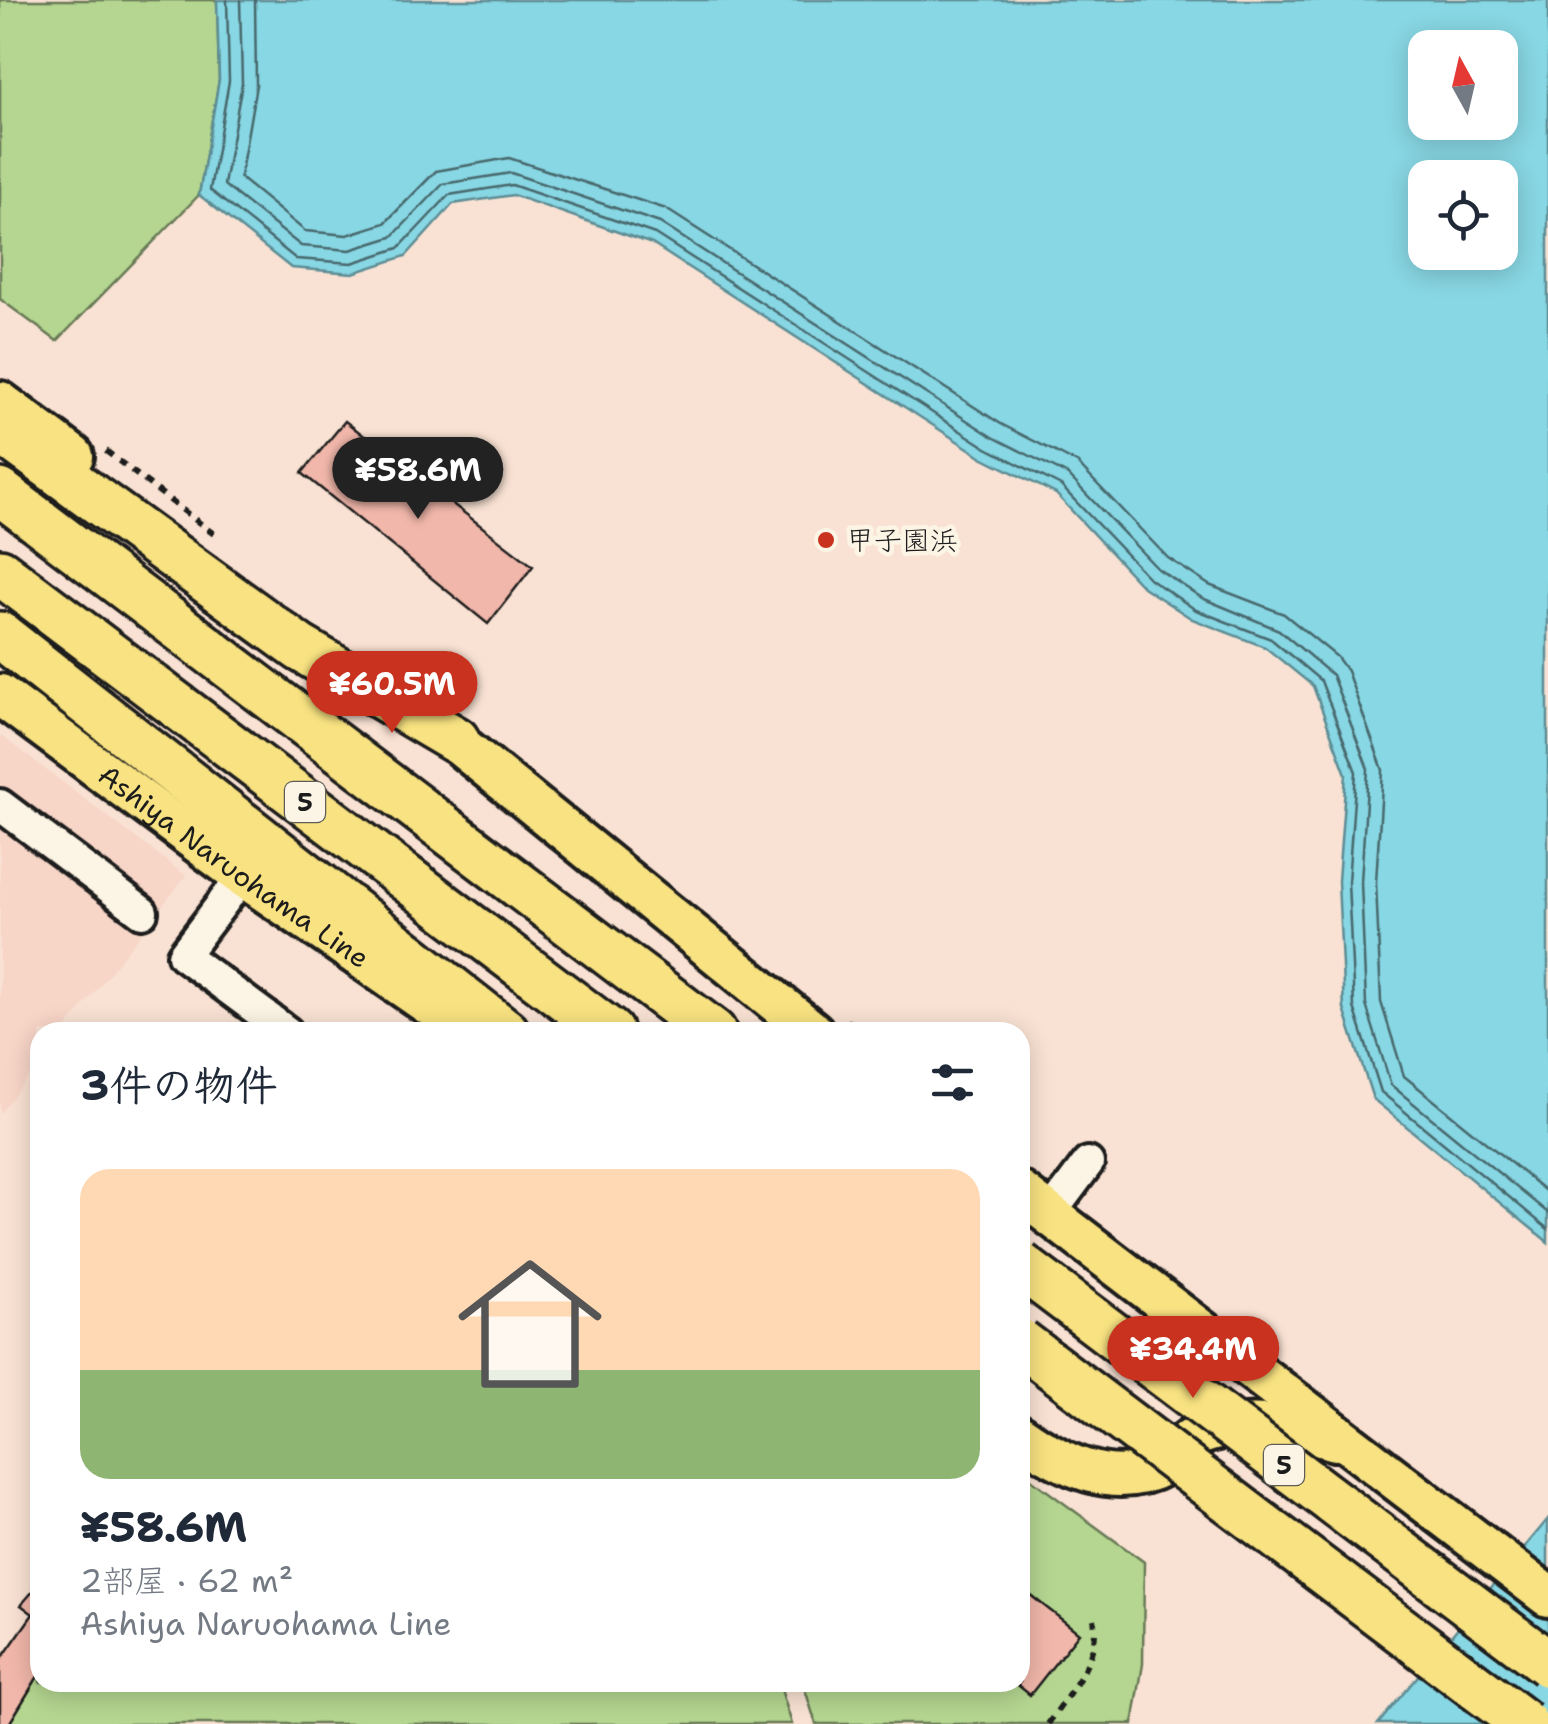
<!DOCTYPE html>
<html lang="ja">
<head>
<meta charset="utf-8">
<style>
	:root { --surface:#fff; --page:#f6f6f7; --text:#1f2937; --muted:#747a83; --line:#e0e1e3; --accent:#c8321e }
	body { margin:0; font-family:"Shantell Sans","Klee One",sans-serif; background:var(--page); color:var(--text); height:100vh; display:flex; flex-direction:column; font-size:38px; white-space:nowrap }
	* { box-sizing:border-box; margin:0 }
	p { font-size:32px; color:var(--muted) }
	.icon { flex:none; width:55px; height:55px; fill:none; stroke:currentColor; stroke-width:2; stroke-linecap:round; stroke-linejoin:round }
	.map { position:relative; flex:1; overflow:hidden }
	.side { position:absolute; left:30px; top:1022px; width:1000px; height:670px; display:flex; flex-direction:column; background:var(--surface); border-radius:30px; box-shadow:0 5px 25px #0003 }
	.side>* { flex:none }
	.needle { width:65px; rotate:352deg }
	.buttons { position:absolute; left:1408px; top:30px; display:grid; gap:20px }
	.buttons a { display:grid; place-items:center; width:110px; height:110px; border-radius:20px; background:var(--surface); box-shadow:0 5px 25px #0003; font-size:50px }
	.price { position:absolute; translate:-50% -85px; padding:0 22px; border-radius:35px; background:var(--accent); color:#fff; font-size:32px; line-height:65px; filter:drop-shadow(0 2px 5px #0008) }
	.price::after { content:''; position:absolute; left:50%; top:60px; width:30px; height:22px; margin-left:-15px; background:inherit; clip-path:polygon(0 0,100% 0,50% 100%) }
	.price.on { background:#222; color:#fff }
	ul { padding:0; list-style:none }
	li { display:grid; align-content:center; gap:20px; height:530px; padding:0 50px }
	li+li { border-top:2px solid var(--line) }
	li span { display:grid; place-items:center; height:310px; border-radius:30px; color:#555 }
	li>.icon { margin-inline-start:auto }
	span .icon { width:180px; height:180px; fill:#fffc; stroke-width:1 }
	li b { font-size:42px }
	h2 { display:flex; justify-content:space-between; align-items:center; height:120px; padding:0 50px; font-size:42px }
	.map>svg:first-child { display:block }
	.built { fill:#f7d5c7 }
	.green { fill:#b4d690; stroke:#687956; stroke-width:2.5 }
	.water { fill:#88d7e4; stroke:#5d8c94; stroke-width:2.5; fill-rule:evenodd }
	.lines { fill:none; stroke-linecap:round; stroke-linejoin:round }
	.shore { stroke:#47676c; stroke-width:2.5 }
	.building { fill:#f1b7aa; stroke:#1c1c1c; stroke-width:2.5 }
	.minor-casing { stroke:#1c1c1c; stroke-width:38 }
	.major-casing { stroke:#1c1c1c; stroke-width:48 }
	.highway-casing { stroke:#1c1c1c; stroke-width:52 }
	.path { stroke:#1c1c1c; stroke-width:6; stroke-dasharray:8 8; stroke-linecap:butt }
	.minor { stroke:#fcf5e5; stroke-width:30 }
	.major { stroke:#f8e281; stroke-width:40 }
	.highway { stroke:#f8e281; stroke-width:45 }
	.highway-bridge-casing { stroke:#1c1c1c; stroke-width:52; stroke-linecap:butt }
	.highway-bridge { stroke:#f8e281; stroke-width:45 }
	.poi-dot { fill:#c8321e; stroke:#fcf5e5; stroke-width:4 }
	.labels { text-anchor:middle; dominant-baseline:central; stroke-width:9; stroke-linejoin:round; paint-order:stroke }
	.shield { fill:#fcf5e5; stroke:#5f5d58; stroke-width:2.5 }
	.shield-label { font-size:25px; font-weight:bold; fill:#1c1c1c }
	.poi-label { font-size:28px; fill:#1c1c1c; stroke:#fcf5e5; text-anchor:start }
	.street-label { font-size:28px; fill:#1c1c1c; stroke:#fcf5e5 }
</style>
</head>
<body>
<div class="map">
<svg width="1548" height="1724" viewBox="0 0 1548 1724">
	<rect width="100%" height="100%" fill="#f9e2d3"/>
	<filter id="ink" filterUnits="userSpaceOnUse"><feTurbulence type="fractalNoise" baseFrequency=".01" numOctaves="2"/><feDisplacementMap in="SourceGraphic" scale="20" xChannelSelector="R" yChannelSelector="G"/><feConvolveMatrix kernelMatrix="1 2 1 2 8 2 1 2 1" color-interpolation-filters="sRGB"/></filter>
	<g filter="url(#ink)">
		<path class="built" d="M0 735 186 876 63 1032H40V1062L0 1113Z"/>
		<g class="green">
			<path d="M0 0H217L219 80 199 195 57 341 0 299Z"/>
			<path d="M1020 1471 1144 1562 1143 1664 1133 1724H816L803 1683 1020 1682Z"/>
			<path d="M40 1673V1682L779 1683 792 1724H9Z"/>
		</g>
		<g class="water">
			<path d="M217 0H1548V1242L1373 1099 1344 1009 1338 881 1346 774 1313 686 1265 647 1192 619 1143 587 1056 494 982 457 652 244 513 195 453 204 406 256 353 273 291 268 199 195 219 80ZM1425 48H1500V122H1425ZM1425 178H1500V252H1425Z"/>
			<path d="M1548 1519V1724H1378Z"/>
		</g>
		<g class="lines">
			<g class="shore">
				<path d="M227 0 229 81 210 190 296 259 352 263 399 248 449 195 512 185 655 234 987 448 1061 486 1150 579 1196 610 1271 639 1321 681 1356 772 1348 882 1354 1007 1381 1092 1548 1229"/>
				<path d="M240 0 242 83 224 185 301 246 350 250 392 237 443 184 511 173 660 223 993 437 1068 475 1158 569 1202 598 1279 630 1332 675 1368 769 1361 882 1366 1005 1391 1085 1548 1213"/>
				<path d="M255 0 256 85 240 178 305 231 347 235 385 223 436 171 509 158 666 209 1001 424 1077 463 1168 558 1209 585 1284 614 1337 657 1347 671 1383 770 1376 882 1381 1002 1404 1076 1548 1193"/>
			</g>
		</g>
		<g class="building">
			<path d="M345 421 533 566 488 624 302 473Z"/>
			<path d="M40 1583V1673L9 1724H0V1661L33 1614 21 1605Z"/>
			<path d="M1020 1587 1079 1633 1030 1695 1014 1682H1020Z"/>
		</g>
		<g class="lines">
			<defs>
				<g id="minor">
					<path d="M0 805 142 912"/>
					<path d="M243 876 183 955 287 1032"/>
					<path d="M1050 1214 1088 1163"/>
				</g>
				<g id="major">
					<path d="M0 402 73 456"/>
					<path id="s1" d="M0 695 243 876 469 1032"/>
					<path d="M429 720 813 1032"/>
					<path d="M1020 1192 1548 1596"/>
					<path d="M1020 1435C1061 1464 1114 1492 1163 1465 1177 1458 1184 1440 1198 1435 1250 1416 1284 1426 1335 1440"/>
				</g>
				<g id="highway">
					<path d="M0 430 300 648 456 740"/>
					<path d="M0 492 713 1032"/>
					<path d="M0 572 610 1032"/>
					<path d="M0 635 506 1032"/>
				</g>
			</defs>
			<use href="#minor" class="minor-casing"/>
			<use href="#major" class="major-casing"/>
			<use href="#highway" class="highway-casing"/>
			<g class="path">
				<path d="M106 451 219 538"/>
				<path d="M847 1021 862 1032"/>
				<path d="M1048 1724C1069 1693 1101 1658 1094 1619"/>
			</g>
			<use href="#minor" class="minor"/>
			<use href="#major" class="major"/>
			<use href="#highway" class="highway"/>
			<defs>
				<g id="highway-bridge">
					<path d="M1020 1265 1548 1664"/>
					<path d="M1020 1342 1525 1724"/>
				</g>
			</defs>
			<use href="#highway-bridge" class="highway-bridge-casing"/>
			<use href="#highway-bridge" class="highway-bridge"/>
		</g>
	</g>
	<circle class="poi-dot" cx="826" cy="540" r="10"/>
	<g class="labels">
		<g class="shield">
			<rect x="285" y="782" width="40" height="40" rx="8"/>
			<rect x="1264" y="1445" width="40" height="40" rx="8"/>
		</g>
		<g class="shield-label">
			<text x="305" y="802">5</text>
			<text x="1284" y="1465">5</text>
		</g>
		<g class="poi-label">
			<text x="846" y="540">甲子園浜</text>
		</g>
		<g class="street-label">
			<text stroke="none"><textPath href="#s1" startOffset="290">Ashiya Naruohama Line</textPath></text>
		</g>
	</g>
</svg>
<div class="buttons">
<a><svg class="needle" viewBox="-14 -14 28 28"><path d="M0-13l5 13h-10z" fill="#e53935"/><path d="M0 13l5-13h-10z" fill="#747a83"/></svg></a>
<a><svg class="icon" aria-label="locate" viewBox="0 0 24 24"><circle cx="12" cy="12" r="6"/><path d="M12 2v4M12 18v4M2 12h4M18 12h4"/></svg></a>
</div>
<b class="price on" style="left:418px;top:522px">¥58.6M</b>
<b class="price" style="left:392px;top:736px">¥60.5M</b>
<b class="price" style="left:1193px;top:1401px">¥34.4M</b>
<section class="side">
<h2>3件の物件<svg class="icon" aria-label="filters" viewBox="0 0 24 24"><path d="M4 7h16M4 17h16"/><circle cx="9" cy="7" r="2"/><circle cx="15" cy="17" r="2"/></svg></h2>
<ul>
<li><span style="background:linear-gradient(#ffd9b3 65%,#8fb573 0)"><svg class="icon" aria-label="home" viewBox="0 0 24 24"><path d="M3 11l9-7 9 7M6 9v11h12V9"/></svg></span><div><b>¥58.6M</b><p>2部屋 · 62 m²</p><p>Ashiya Naruohama Line</p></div></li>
</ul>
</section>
</div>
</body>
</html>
